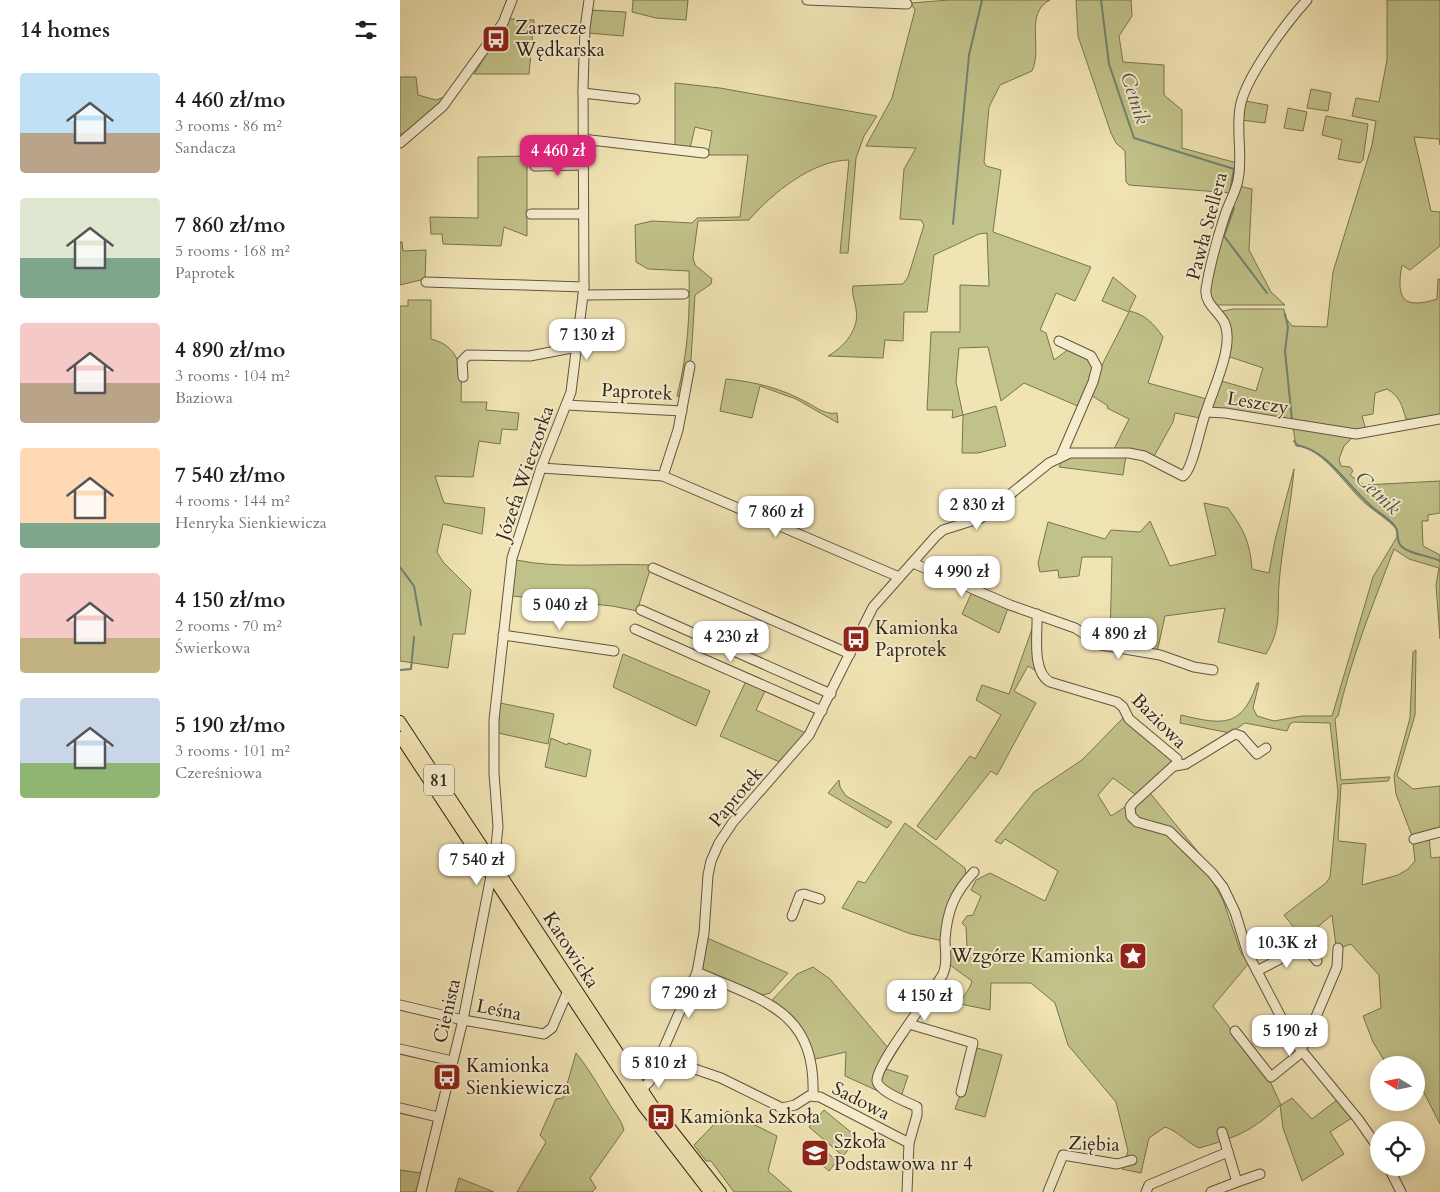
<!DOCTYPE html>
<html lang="en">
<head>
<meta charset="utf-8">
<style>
	:root { --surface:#fff; --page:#f6f6f6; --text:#202124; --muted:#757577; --accent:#db2777 }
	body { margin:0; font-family:Cardo,serif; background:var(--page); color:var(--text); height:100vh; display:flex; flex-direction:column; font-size:19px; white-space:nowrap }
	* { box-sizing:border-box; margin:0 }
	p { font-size:16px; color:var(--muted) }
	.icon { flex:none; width:28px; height:28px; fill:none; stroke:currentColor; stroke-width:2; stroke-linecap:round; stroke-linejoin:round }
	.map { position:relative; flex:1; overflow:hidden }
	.sheet { display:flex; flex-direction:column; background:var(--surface); width:400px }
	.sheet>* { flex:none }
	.needle { width:32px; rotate:280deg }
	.tools { position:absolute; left:970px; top:1056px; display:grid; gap:10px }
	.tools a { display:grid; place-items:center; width:55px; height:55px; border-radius:50%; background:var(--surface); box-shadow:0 2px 12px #0003; font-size:25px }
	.price { position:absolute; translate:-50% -42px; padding:0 11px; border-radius:10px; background:#fff; color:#222; font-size:16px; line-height:32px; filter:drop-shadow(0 1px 2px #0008) }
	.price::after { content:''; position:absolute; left:50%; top:30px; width:15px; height:11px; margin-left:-8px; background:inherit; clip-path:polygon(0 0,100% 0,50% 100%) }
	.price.selected { background:var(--accent); color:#fff }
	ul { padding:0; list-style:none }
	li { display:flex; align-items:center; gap:15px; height:125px; padding:0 20px }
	li span { display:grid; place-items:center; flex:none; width:140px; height:100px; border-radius:5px; color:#555 }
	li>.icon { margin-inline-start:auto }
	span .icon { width:60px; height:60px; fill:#fffc; stroke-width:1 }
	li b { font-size:21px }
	h2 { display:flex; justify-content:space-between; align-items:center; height:60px; padding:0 20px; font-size:21px }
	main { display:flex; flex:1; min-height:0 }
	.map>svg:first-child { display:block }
	.green { fill:#c1c289; stroke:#787452 }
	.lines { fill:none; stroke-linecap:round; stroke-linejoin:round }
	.stream { stroke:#708174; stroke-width:2 }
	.minor-casing { stroke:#605541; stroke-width:11 }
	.major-casing { stroke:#2f251b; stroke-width:12 }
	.minor { stroke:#f6edce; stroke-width:9 }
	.major { stroke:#f1e4b4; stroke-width:10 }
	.labels { text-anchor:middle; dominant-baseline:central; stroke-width:4; stroke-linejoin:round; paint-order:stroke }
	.shield { fill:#f6edce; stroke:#6b6151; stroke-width:1 }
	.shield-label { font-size:18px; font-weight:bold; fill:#2f251b }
	.poi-label { font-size:19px; fill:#2f251b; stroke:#f6edce; text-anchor:start }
	.street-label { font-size:19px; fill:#2f251b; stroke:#f6edce }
	.water-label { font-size:20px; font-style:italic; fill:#4f5348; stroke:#f6edce }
</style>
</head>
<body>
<main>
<section class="sheet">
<h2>14 homes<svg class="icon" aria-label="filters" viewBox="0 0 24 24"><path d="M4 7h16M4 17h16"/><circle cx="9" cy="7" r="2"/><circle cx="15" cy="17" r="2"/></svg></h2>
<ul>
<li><span style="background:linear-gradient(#bfe0f5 60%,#b9a48a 0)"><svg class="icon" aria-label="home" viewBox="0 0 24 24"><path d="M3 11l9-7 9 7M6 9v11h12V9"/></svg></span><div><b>4 460 zł/mo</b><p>3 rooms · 86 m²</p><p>Sandacza</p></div></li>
<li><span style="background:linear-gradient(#dfe7d0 60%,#7fa58c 0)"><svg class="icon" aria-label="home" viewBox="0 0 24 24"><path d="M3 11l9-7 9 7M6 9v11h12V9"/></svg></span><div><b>7 860 zł/mo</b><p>5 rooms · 168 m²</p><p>Paprotek</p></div></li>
<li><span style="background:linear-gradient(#f6c9c9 60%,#b9a48a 0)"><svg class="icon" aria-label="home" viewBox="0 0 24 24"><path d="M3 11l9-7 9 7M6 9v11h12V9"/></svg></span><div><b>4 890 zł/mo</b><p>3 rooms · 104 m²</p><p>Baziowa</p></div></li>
<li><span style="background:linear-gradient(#ffd9b3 75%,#7fa58c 0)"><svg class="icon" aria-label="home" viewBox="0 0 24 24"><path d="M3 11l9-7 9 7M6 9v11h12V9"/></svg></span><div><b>7 540 zł/mo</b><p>4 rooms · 144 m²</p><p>Henryka Sienkiewicza</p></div></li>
<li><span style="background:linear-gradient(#f6c9c9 65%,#c2b280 0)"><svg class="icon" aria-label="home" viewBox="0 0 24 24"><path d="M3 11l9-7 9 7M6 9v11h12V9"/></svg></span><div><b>4 150 zł/mo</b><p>2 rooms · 70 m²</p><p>Świerkowa</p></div></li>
<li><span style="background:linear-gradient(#c9d6e8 65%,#8fb573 0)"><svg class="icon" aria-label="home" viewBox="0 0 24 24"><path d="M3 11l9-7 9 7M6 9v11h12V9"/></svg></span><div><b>5 190 zł/mo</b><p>3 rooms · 101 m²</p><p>Czereśniowa</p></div></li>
</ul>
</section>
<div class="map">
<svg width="1040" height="1192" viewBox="0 0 1040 1192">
	<rect width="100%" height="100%" fill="#f1e4b4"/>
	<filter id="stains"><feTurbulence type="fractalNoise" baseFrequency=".004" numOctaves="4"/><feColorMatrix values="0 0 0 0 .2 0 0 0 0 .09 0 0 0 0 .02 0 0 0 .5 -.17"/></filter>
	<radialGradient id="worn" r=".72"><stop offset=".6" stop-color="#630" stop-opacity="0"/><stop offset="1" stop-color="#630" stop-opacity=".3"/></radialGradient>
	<g class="green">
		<path d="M233 0H288L286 20 256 18 232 12Z"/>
		<path d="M549 0H650C624 13 643 48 632 71L600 85 589 107 584 162 586 166 601 170 593 232 691 267 675 301 656 293 640 330 646 333 654 360 669 349 690 358 695 369 680 407 624 383 601 401 588 347 559 348 556 382 563 415 596 406 606 446 578 453H562L563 415 552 418 553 410H527L531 332H560V285L589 286 587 233 579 234 534 255 527 312H504L503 341 485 340 483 358 428 356C444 347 460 329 456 309 455 300 451 294 453 286L503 284 508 277 524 225 521 220 500 219 504 169 516 148 466 146 492 98 515 10 511 3Z"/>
		<path d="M676 0H731L732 16 719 36 723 62 764 65V95L782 110V148L837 163 832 193 729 185 726 182 725 151 716 143 711 133 678 36Z"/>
		<path d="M987 0H1040V145L1039 139 1014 137 1031 211 1040 212V246L1010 270 1002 265C996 298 1002 310 1037 299L1038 279H1040V416L1017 420 1006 419C1002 406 1000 396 987 389L975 393 973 414 962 416 966 430 952 432 813 410 810 407 818 380 856 391 863 368 827 356 823 311 833 309H884L885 317 892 326 927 327 933 272 972 145 976 121 952 116 956 98 979 102 987 60Z"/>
		<path d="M190 10 226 12 223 36 188 33Z"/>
		<path d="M109 19 134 20 129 74H74Z"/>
		<path d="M0 77H16L18 95 36 100 47 96 29 116 0 135Z"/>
		<path d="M275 83 320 88 477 116 464 136 456 158 448 253H440L449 160C413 160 371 194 349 220L298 221 293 258 295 265 312 279 311 284 295 295 291 359 282 397 277 396C288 352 290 316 289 271L248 269 236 262 235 225 252 221 292 223 297 218 340 217 348 155H308L312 131 295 127 290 148 275 146Z"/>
		<path d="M911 89 931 93 928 111 907 108Z"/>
		<path d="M845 101 868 105 865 123 841 120Z"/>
		<path d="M888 108 907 112 903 131 884 128Z"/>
		<path d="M926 116 968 124 963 160 960 163 938 159 942 140 922 135Z"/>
		<path d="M127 156V236L104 227 101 246 43 244 42 234H31L30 217 78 218V157Z"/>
		<path d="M839 186 852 189 849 250 871 292 885 305H814L808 289 824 226Z"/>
		<path d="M0 242H2L3 251 26 250 25 279 0 285Z"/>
		<path d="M713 277 736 296 729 311C745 314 754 324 763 337L748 383 807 399 800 418 775 413 773 422 753 458 714 449 729 419 707 408 708 406 691 395 704 361 729 312 702 301Z"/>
		<path d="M8 300H31V339C63 347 62 374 61 402H87L86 410 119 413 117 430 102 429 100 444 79 441 73 477 35 476 44 503 85 508 82 534 43 524 37 552 43 562 71 590 65 634H53L48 668 0 661V306H8Z"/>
		<path d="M326 379C356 382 381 388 408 403 417 408 426 415 437 413L438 423 396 399 360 386 352 418 320 411Z"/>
		<path d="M893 427 953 437 944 446 939 459 941 466 950 467 953 471 950 475 964 485 1040 481V513L1028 515V521H1022L1023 546 1040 555V639L1036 585 1039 568 1009 559 994 549C973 604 951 658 938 716L935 719 941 780 990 777 988 781 941 784 938 839 939 841 966 844 962 885 998 875 1008 869 1015 861 1013 843 1029 835 1031 858 1040 857V1124L1018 1081 1021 1078 1016 1065H987L973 1042 963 1016 981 1008 979 975 951 944 940 948 936 946 932 915 903 939 884 915 926 883 930 877 938 792 930 723 894 722 890 724 887 731 845 723 830 733 780 723 781 715C823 725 842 728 857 683H859L853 708 857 716 874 721 902 716H932L973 577 997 537V529C987 519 977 513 966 504 948 489 922 446 896 446Z"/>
		<path d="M676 455H726L723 475 659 467 663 459Z"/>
		<path d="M894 469C891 508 882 545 879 584 877 612 882 627 866 654L818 642 825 608 765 616 757 652 708 645 676 624 710 640 712 557H682L679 576 659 578 658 570 640 572 638 563 648 522 705 539 711 530 740 532 750 521 770 566 816 555 804 503 828 508C844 530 850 542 852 569L869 573 875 540Z"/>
		<path d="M116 560C159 569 205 563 249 565L250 570 237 611 212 606 112 596Z"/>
		<path d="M572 592 608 608 599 633 562 614Z"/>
		<path d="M633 626 638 672 628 666 614 691 636 703 597 775 591 771 536 840 517 826 570 756 575 759 601 715 576 700 582 685 609 694Z"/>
		<path d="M1016 650 1015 715 997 776 1013 789 1040 786V830L1012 836 996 794 994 776 1010 718 1013 652Z"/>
		<path d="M223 654 310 691 296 726 213 687Z"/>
		<path d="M346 681 366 689 356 710 406 733 382 763 320 736Z"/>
		<path d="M100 703 154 714 148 744 98 733Z"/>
		<path d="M724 717 771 757V763L736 795 713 778 698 795 711 816 725 807 729 816 767 834 812 880 823 900 841 953 849 963 813 1006 869 1079 881 1105 892 1098 912 1119 938 1099 955 1116 930 1132 944 1154 902 1181 883 1128 880 1105C853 1131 835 1138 799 1148 786 1142 778 1131 765 1127L749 1138 741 1173 722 1169 728 1151 716 1102 668 1045 655 1003 631 983H591L590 1010 560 1004C563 995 570 990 572 981L550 965V950L567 947 566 927 562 923 567 916 573 915 581 896 571 890 576 880 590 873 645 901 658 871 605 839 601 844 595 841 634 792 682 760Z"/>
		<path d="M151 738 167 745 168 743 191 750 186 777 145 767Z"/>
		<path d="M439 780 440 787 446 796 492 822 487 828 428 793Z"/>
		<path d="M750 793 812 869C798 856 785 837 769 827 759 821 743 825 735 816L736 805Z"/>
		<path d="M505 823 565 868 566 875 551 896 543 941 511 934 442 908 458 881 465 883Z"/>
		<path d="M307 938 388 973 370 993 360 996 302 972Z"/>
		<path d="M413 967 430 979 489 1049 475 1087 478 1091 445 1076 446 1052 415 1059C405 1030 399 1017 372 1000L397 974Z"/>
		<path d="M577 1048 602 1055 585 1117 555 1109Z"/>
		<path d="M176 1053C189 1069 198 1085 209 1103 214 1112 221 1119 224 1130L190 1178 196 1188 192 1192H117L146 1142 140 1135 156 1099 163 1098Z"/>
		<path d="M485 1066 486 1069 508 1076 501 1097 483 1088 480 1076Z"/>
		<path d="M424 1110 458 1138 443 1156 409 1127Z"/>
		<path d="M327 1111 377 1136 368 1171 392 1192H334L311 1161H306L294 1145Z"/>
		<path d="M416 1143 437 1161 429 1171 408 1153Z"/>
		<path d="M0 1170 21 1173 19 1192H0Z"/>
		<path d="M59 1178 94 1192H55Z"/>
	</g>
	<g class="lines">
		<g class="stream">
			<path d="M701 0 709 64 734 138 834 169 830 191"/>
			<path d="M834 208 824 236 867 293"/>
			<path d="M553 224 569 55 582 0"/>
			<path d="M885 314 888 327 885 351 892 420"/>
			<path d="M894 441 897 445C928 451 947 485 970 505 978 513 990 518 996 528 999 534 996 540 1001 546 1010 555 1029 555 1040 561"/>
			<path d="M0 567 14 586 21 625"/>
			<path d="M0 670 11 669 14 637"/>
		</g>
		<defs>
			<g id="minor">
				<path d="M407 0 507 4"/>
				<path d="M183 93 235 99"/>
				<path d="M182 139 304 153"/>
				<path d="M0 143 43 106 103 23 112 0"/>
				<path d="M135 166 182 165"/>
				<path d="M131 214H183"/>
				<path d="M26 282 184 287"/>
				<path d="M183 295 284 294"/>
				<path d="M659 341 691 356 697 367 693 382 661 456"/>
				<path d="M63 377 62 361 68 355 130 356 177 347"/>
				<path d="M166 405 282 411"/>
				<path d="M806 412C813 389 834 347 825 324 820 312 804 304 806 289 810 264 818 236 826 212 830 201 836 191 838 180 843 156 836 132 840 108 844 79 886 23 907 0"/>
				<path d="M141 468 263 476 499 577"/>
				<path d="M263 476 278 430 290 366"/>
				<path d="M513 563 610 605 675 628 701 645 760 655 794 667 813 670"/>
				<path d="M253 568 450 654"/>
				<path d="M241 610 431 694"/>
				<path d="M637 614C638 633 631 671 650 682L717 702 723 707 729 719 777 759V763L733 803 730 807 731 816 737 822 769 831 812 873 823 887 835 912 848 954 893 1040 958 1119 979 1149"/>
				<path d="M235 629 422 711"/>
				<path d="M103 635 214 651"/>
				<path d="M775 766 786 764 835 734 841 736 857 754 866 748"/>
				<path d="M1014 839 1040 832"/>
				<path d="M94 864 98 827 94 773V720L112 558 141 468 171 392 184 287 183 87 185 28 189 0"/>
				<path d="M392 916 400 895 404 894 420 899"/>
				<path d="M857 971 903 947H906L917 961"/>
				<path d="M297 972C363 1001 416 1010 413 1095"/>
				<path d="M0 1005 63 1020 144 1034 152 1028 167 993"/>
				<path d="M509 1024 573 1043 561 1092"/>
				<path d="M835 1031 871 1077 902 1052"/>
				<path d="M0 1049 52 1061"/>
				<path d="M900 1049 904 1045 937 967 938 948"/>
				<path d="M260 1057 321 1078 382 1108 395 1105 409 1096 420 1097 509 1143"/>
				<path d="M242 1089 249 1082 297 972 304 933 308 875 311 861 319 843 333 822 409 735 473 607 536 536 543 530 581 518 649 463 670 453H729L744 456 783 476C793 470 800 426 806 412L825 413 956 434 1040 419"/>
				<path d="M0 1108 38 1117"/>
				<path d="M989 1168 1001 1192"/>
				<path d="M837 1182 860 1174"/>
				<path d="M21 1192 63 1020 91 876"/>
				<path d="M507 1192 509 1143 517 1115V1107C507 1102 478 1091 477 1081 476 1064 532 994 543 974 548 963 545 951 545 940 547 911 554 893 574 872"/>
				<path d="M648 1192 663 1155 717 1164 732 1160"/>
				<path d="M746 1192 749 1185 828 1152"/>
				<path d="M811 1192 837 1182 822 1132"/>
			</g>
			<g id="major">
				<path d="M0 721 254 1107 321 1192"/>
				<path d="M0 737 242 1105 309 1192"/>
			</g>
		</defs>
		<use href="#minor" class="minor-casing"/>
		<use href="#major" class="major-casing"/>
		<use href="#minor" class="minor"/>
		<use href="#major" class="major"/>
	</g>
	<defs>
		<symbol id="bus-square" viewBox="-11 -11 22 22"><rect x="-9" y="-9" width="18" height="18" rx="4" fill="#8f2418" stroke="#f6edce"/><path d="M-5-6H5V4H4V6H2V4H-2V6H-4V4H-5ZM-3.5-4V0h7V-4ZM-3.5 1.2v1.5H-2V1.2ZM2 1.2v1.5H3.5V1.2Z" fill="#fff"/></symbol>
		<symbol id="sight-square" viewBox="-11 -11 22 22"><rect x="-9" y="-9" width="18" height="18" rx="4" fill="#8f2418" stroke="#f6edce"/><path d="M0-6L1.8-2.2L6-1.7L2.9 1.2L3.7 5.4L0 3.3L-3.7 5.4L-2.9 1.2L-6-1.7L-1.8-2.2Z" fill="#fff"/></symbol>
		<symbol id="school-square" viewBox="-11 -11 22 22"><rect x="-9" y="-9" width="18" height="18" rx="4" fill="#8f2418" stroke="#f6edce"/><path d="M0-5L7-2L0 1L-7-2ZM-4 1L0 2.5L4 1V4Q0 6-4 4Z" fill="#fff"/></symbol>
	</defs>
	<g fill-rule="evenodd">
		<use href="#bus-square" x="80" y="23" width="32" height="32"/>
		<use href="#bus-square" x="440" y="623" width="32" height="32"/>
		<use href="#sight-square" x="717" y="940" width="32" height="32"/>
		<use href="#bus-square" x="31" y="1061" width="32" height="32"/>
		<use href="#bus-square" x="245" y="1101" width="32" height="32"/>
		<use href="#school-square" x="399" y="1137" width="32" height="32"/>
	</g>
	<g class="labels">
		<rect class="shield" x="24" y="764.5" width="30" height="31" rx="4"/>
		<g class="shield-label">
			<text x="39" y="780">81</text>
		</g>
		<g class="poi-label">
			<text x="115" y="28">Zarzecze<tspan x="115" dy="22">Wędkarska</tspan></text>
			<text x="475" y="628">Kamionka<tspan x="475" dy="22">Paprotek</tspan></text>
			<text x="714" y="956" text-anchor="end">Wzgórze Kamionka</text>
			<text x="66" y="1066">Kamionka<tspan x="66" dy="22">Sienkiewicza</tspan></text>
			<text x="280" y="1117">Kamionka Szkoła</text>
			<text x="434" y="1142">Szkoła<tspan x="434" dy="22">Podstawowa nr 4</tspan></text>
		</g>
		<g class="street-label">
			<text transform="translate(807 226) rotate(-75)">Pawła Stellera</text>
			<text transform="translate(237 392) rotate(3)">Paprotek</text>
			<text transform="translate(858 403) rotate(9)">Leszczy</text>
			<text transform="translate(125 473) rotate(-71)">Józefa Wieczorka</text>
			<text transform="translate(759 721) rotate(45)">Baziowa</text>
			<text transform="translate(336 797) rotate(-50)">Paprotek</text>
			<text transform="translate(171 950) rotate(57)">Katowicka</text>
			<text transform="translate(99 1010) rotate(11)">Leśna</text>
			<text transform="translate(47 1011) rotate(-77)">Cienista</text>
			<text transform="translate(461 1101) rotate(27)">Sadowa</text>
			<text transform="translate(694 1144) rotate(2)">Ziębia</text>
		</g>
		<g class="water-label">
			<text transform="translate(735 98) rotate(72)">Cetnik</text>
			<text transform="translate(978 493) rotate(43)">Cetnik</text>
		</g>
	</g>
	<rect width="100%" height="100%" filter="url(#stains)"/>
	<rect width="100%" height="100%" fill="url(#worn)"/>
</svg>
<div class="tools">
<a><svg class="needle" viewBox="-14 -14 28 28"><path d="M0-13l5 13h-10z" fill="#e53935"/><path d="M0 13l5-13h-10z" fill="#757577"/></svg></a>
<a><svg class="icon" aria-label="locate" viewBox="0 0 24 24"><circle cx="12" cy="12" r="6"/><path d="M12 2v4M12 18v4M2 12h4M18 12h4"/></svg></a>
</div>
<b class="price selected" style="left:158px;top:177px">4 460 zł</b>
<b class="price" style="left:187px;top:361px">7 130 zł</b>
<b class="price" style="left:577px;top:531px">2 830 zł</b>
<b class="price" style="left:376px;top:538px">7 860 zł</b>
<b class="price" style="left:562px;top:598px">4 990 zł</b>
<b class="price" style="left:160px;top:631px">5 040 zł</b>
<b class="price" style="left:719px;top:660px">4 890 zł</b>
<b class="price" style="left:331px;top:663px">4 230 zł</b>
<b class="price" style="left:77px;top:886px">7 540 zł</b>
<b class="price" style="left:887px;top:969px">10.3K zł</b>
<b class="price" style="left:289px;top:1019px">7 290 zł</b>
<b class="price" style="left:525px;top:1022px">4 150 zł</b>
<b class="price" style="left:890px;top:1057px">5 190 zł</b>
<b class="price" style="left:259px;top:1089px">5 810 zł</b>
</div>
</main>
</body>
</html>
